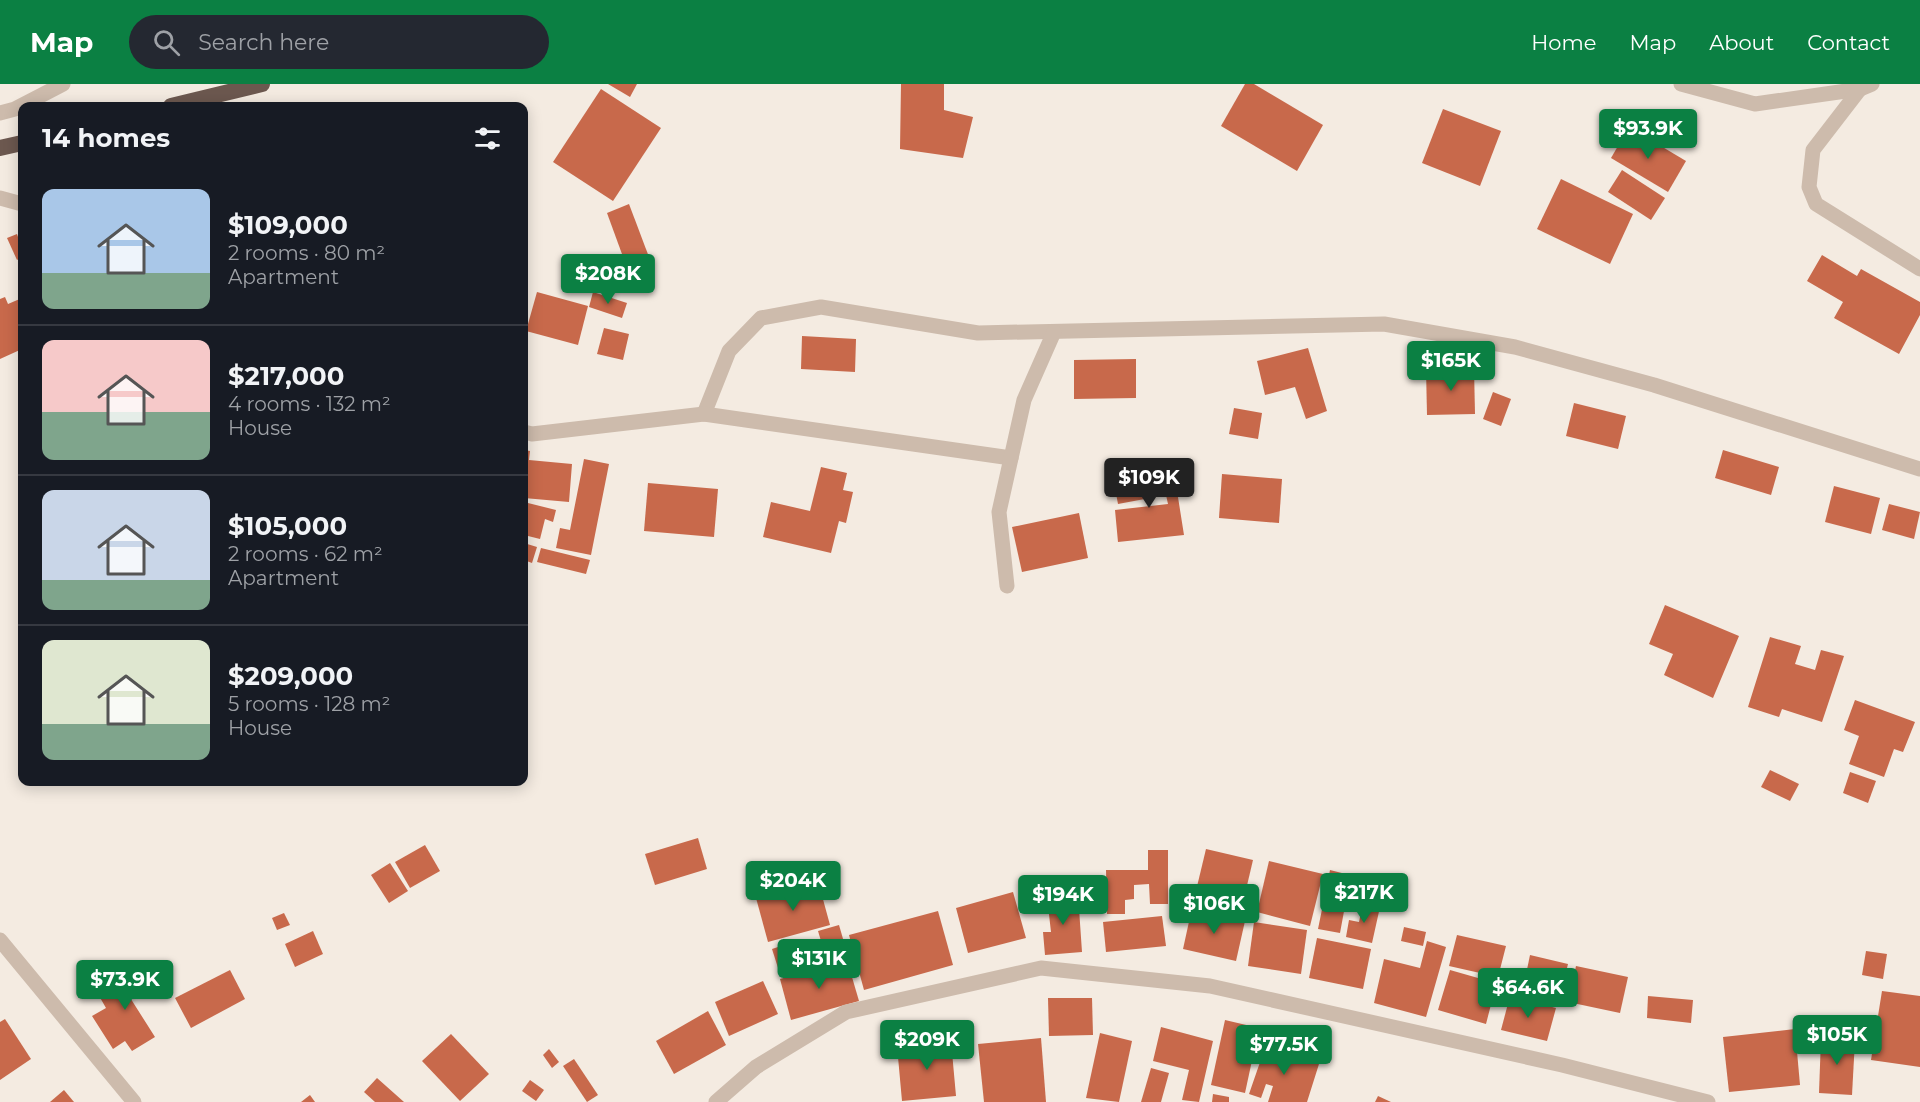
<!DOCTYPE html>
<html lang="en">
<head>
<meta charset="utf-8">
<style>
	:root { --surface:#171b24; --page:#242831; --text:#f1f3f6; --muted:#9ea1a6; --line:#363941; --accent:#0b8043 }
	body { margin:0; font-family:Montserrat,sans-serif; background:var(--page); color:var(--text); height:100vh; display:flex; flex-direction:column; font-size:22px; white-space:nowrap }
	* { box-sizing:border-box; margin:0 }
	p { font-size:20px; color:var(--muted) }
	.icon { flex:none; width:33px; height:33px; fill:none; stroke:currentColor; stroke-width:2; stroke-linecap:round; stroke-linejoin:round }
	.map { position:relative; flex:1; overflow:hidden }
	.details { position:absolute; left:18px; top:18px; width:510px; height:684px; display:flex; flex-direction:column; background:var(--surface); border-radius:12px; box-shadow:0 3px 15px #0003 }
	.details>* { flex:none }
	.price { position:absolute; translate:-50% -51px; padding:0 14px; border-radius:6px; background:var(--accent); color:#fff; font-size:20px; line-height:39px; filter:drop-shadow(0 2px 3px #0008) }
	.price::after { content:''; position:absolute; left:50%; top:36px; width:18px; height:14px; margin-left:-9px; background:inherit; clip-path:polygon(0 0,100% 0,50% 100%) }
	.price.current { background:#222; color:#fff }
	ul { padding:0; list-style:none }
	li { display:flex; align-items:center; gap:18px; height:150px; padding:0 24px }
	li+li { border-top:2px solid var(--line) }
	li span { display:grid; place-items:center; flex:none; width:168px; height:120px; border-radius:12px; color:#555 }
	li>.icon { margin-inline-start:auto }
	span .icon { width:72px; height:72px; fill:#fffc; stroke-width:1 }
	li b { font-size:26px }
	h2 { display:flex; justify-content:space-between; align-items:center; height:72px; padding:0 24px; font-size:26px }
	header { display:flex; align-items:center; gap:36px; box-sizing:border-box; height:84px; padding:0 30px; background:var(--accent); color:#fff }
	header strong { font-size:28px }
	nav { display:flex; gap:33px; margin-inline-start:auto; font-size:21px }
	.search { width:420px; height:54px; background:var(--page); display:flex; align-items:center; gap:15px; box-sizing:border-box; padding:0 21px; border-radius:33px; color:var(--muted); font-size:22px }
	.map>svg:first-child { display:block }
	.building { fill:#c8694b }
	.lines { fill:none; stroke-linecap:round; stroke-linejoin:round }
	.minor { stroke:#cdbbac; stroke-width:15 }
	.trunk { stroke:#6c584f; stroke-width:16 }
</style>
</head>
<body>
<header>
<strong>Map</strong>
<div class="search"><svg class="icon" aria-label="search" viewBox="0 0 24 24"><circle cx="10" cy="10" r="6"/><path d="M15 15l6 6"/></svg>Search here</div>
<nav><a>Home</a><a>Map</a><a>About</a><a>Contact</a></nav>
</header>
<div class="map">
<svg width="1920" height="1018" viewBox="0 0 1920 1018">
	<rect width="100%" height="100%" fill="#f4ebe1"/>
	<g class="building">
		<path d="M608 0H637L630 13Z"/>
		<path d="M901 0H944V26L973 33 963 74 900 65Z"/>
		<path d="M1245 0H1254L1323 41 1297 87 1221 42Z"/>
		<path d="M601 5 661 44 613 117 553 78Z"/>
		<path d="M1443 25 1501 47 1480 102 1422 79Z"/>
		<path d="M1629 43 1686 77 1668 108 1611 74Z"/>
		<path d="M1622 86 1665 114 1651 136 1608 108Z"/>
		<path d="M1561 95 1633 130 1610 180 1537 145Z"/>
		<path d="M629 120 649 173 626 181 607 129Z"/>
		<path d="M17 150 22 164V173L17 176 7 154Z"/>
		<path d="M1822 171 1857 192 1861 185 1920 218V231L1899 270 1834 234 1843 218 1807 197Z"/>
		<path d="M537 208 588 222 578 261 526 247Z"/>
		<path d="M593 208 627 219 622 234 589 223Z"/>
		<path d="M5 213 8 220 22 214V265L0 275V215Z"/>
		<path d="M604 244 629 250 623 276 597 270Z"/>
		<path d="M802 252 856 255 855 288 801 285Z"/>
		<path d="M1308 264 1327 327 1306 335 1295 303 1265 311 1257 277Z"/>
		<path d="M1136 275V314L1074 315V276Z"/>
		<path d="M1474 284 1475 330 1427 331 1426 285Z"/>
		<path d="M1493 308 1511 315 1501 342 1483 335Z"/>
		<path d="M1574 319 1626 332 1618 365 1566 352Z"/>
		<path d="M1234 324 1262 329 1258 355 1229 350Z"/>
		<path d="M524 366 530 367 529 376 572 380 569 418 524 414Z"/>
		<path d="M1723 366 1779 383 1771 411 1715 394Z"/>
		<path d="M584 375 609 380 591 471 556 464 560 444 570 446Z"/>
		<path d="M821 383 847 389 843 406 853 408 846 439 839 437 831 469 763 453 771 418 810 427Z"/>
		<path d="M1174 388 1184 451 1118 458 1115 426 1168 420 1166 411 1118 420 1114 399Z"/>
		<path d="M1222 390 1282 395 1279 439 1219 434Z"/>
		<path d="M648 399 718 405 714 453 644 447Z"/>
		<path d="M1834 402 1880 414 1871 450 1825 438Z"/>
		<path d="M524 418 556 426 553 438 545 435 540 455 524 451Z"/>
		<path d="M1889 420 1920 428 1914 455 1882 446Z"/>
		<path d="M1079 429 1088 474 1022 488 1012 443Z"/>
		<path d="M524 459 537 463 532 479 524 476Z"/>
		<path d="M541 464 590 476 586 490 537 478Z"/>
		<path d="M1665 521 1739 552 1713 614 1664 591 1673 570 1649 560Z"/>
		<path d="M1770 553 1801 562 1795 580 1815 586 1821 566 1844 572 1822 638 1782 625 1779 633 1748 623Z"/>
		<path d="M1855 616 1915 638 1903 668 1894 665 1884 693 1849 680 1859 652 1844 646Z"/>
		<path d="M1770 686 1799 700 1790 717 1761 703Z"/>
		<path d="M1850 688 1876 697 1868 719 1843 709Z"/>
		<path d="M698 754 707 785 655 801 645 770Z"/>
		<path d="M425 761 440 787 410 804 395 778Z"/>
		<path d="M1206 765 1253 776 1241 827 1194 815Z"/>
		<path d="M1148 766H1168V820H1150L1149 800 1134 801V815L1125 816V830H1107L1106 786H1148Z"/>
		<path d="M1269 777 1323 790 1310 842 1257 828Z"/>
		<path d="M390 779 408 807 389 819 371 791Z"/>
		<path d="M1330 786 1385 800 1382 818 1347 811 1340 849 1318 845Z"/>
		<path d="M818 797 830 841 768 858 756 814Z"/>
		<path d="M1013 808 1026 854 968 869 956 824Z"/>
		<path d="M1078 810 1082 868 1045 871 1043 848H1051L1047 813Z"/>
		<path d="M1363 819 1380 823 1372 859 1346 853 1349 836 1359 838Z"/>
		<path d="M1192 824 1245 837 1236 877 1183 865Z"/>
		<path d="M938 827 953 881 864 906 849 851Z"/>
		<path d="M284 829 290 841 277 846 272 834Z"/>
		<path d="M1162 832 1166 862 1106 868 1103 838Z"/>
		<path d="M1254 838 1307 846 1301 890 1248 882Z"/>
		<path d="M839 841 848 872 827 877 818 847Z"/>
		<path d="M1404 843 1426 848 1423 862 1401 857Z"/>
		<path d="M313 847 323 870 295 883 285 860Z"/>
		<path d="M1457 851 1506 862 1486 940 1438 926 1450 886 1478 894 1480 889 1449 882Z"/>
		<path d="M1317 854 1371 865 1363 905 1309 894Z"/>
		<path d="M1427 857 1446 863 1426 933 1374 919 1384 875 1420 884Z"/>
		<path d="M787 860 794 882 779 887 772 865Z"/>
		<path d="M1866 867 1887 870 1883 895 1862 891Z"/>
		<path d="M1530 871 1568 880 1561 908 1524 900Z"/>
		<path d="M847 876 859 917 791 936 780 895Z"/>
		<path d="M147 879 157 894 129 912 155 953 132 967 125 957 113 965 92 932 106 924 98 910Z"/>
		<path d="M1576 882 1628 893 1620 929 1568 918Z"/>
		<path d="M230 886 245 915 191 944 175 914Z"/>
		<path d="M763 897 778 930 729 952 715 918Z"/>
		<path d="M1882 907 1920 912V983L1871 976Z"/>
		<path d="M1510 912 1556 924 1547 957 1501 946Z"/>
		<path d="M1648 912 1693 916 1691 939 1647 934Z"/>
		<path d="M1048 914H1092L1093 951 1049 952Z"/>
		<path d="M708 927 726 961 674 990 656 957Z"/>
		<path d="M5 935 31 975 0 996V938Z"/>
		<path d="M1225 936 1259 944 1245 1009 1211 1001Z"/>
		<path d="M1161 943 1213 957 1199 1018 1182 1016 1189 986 1153 977Z"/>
		<path d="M1795 945 1800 1001 1729 1008 1723 953Z"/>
		<path d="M1100 949 1132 957 1119 1018 1086 1014Z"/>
		<path d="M451 950 489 990 460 1017 422 977Z"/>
		<path d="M1041 954 1046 1018H984L978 960Z"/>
		<path d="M1821 954 1855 956 1852 1011 1819 1009Z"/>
		<path d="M951 957 956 1012 902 1017 897 962Z"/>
		<path d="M1267 958 1287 964 1286 969 1319 980 1307 1018H1268L1273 1002 1266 1000 1261 1014 1249 1010Z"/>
		<path d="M549 965 559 978 552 984 543 971Z"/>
		<path d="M574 975 598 1011 587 1018 563 982Z"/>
		<path d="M1151 984 1169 989 1161 1018H1141Z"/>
		<path d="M377 994 404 1018H375L364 1008Z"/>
		<path d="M530 996 544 1006 536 1017 522 1007Z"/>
		<path d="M64 1006 74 1018H50Z"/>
		<path d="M1213 1010 1229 1013V1018H1212Z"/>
		<path d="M310 1011 315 1018H301Z"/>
		<path d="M1378 1012 1391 1018H1375Z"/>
	</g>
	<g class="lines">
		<g class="minor">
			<path d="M1681 0 1755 20 1860 5 1872 0"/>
			<path d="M1860 5 1813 66 1809 103 1816 120 1920 185"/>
			<path d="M0 29 15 25 63 0"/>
			<path d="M0 114 22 120"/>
			<path d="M704 330 729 267 761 234 821 223 978 249 1384 240 1515 263 1654 301 1920 385"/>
			<path d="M524 348 532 350 704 330 1011 374"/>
			<path d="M1007 502 999 428 1024 316 1054 248"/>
			<path d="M0 856 134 1018"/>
			<path d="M716 1018 756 983 846 928 1041 884 1210 902 1562 981 1708 1018"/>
		</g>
		<g class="trunk">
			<path d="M171 22 262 0"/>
			<path d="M0 64 22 59"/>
		</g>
	</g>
</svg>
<b class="price" style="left:1648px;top:76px">$93.9K</b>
<b class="price" style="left:608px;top:221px">$208K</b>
<b class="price" style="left:1451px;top:308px">$165K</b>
<b class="price current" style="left:1149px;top:425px">$109K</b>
<b class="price" style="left:793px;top:828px">$204K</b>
<b class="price" style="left:1364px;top:840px">$217K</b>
<b class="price" style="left:1063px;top:842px">$194K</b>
<b class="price" style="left:1214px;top:851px">$106K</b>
<b class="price" style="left:819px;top:906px">$131K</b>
<b class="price" style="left:125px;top:927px">$73.9K</b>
<b class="price" style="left:1528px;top:935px">$64.6K</b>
<b class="price" style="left:1837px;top:982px">$105K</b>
<b class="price" style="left:927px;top:987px">$209K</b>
<b class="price" style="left:1284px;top:992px">$77.5K</b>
<section class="details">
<h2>14 homes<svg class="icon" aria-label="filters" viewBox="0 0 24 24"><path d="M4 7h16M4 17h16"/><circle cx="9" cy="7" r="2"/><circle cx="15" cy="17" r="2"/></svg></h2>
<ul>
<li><span style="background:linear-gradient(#a9c7e8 70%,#7fa58c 0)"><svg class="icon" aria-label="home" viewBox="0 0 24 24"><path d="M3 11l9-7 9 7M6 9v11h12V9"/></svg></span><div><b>$109,000</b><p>2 rooms · 80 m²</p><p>Apartment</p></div></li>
<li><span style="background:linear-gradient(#f6c9c9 60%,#7fa58c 0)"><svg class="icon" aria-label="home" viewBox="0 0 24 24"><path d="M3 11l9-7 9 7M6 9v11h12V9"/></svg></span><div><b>$217,000</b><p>4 rooms · 132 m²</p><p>House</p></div></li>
<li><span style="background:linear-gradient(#c9d6e8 75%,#7fa58c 0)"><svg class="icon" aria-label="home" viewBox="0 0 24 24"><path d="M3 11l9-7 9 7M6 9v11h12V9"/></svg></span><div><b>$105,000</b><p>2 rooms · 62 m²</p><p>Apartment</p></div></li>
<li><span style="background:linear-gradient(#dfe7d0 70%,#7fa58c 0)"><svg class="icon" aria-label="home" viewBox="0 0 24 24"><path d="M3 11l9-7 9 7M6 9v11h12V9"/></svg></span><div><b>$209,000</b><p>5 rooms · 128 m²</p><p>House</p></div></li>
</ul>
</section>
</div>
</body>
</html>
